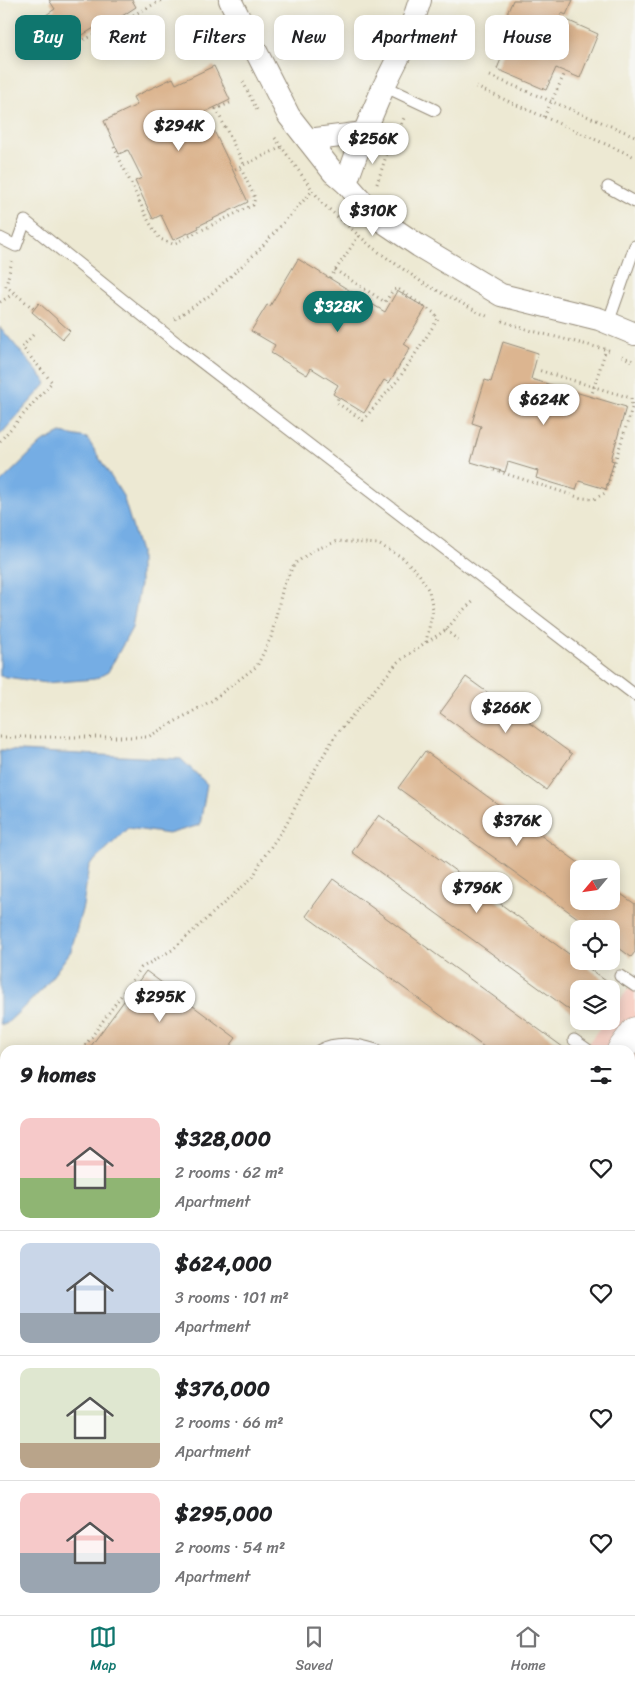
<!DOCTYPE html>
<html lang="en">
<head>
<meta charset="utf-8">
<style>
	:root { --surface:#fff; --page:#f6f6f6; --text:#202124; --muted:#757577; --line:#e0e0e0; --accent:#0f766e }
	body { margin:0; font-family:Sriracha,sans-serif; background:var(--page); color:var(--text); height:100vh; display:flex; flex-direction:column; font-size:19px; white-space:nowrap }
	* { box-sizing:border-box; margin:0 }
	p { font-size:16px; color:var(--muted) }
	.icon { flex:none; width:28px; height:28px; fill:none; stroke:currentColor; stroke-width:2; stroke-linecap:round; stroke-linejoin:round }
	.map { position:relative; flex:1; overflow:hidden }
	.panel { position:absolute; left:0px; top:1045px; width:635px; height:570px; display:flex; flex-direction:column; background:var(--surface); border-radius:15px 15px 0 0; box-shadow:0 2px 12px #0003 }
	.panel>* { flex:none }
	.guide { position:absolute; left:15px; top:15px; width:605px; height:45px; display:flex; gap:10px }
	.needle { width:32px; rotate:241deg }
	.fabs { position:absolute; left:570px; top:860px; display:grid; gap:10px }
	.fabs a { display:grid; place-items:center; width:50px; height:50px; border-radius:10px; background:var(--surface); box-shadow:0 2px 12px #0003; font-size:25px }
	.price { position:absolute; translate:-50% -42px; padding:0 11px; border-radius:18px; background:#fff; color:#222; font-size:16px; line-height:32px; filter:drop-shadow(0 1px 2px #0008) }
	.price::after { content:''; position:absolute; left:50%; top:30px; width:15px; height:11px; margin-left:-8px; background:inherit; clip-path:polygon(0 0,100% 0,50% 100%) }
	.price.active { background:var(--accent); color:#fff }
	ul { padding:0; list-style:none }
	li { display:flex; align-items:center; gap:15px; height:125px; padding:0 20px }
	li+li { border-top:1px solid var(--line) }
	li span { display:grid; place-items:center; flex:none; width:140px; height:100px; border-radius:10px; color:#555 }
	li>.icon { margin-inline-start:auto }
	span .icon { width:60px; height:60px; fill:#fffc; stroke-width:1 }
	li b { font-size:21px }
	h2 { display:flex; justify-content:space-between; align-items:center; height:60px; padding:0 20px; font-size:21px }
	.chip { padding:0 18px; border-radius:10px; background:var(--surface); box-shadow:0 2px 12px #0003; font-size:18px; line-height:45px }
	.chip.active { background:var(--accent); color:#fff }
	.menu { display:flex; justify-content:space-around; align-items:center; height:70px; border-top:1px solid var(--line); background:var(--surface); font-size:14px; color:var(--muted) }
	.menu a { display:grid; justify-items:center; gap:2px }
	.menu .active { color:var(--accent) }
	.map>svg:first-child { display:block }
	.built { fill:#f7d1c6 }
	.water { fill:#75ade4; stroke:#586c81 }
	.building { fill:#dcb590 }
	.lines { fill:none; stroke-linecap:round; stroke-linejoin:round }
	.service-casing { stroke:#948a78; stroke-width:13 }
	.minor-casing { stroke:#948a78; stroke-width:24 }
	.tertiary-casing { stroke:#948a78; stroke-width:29 }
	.path { stroke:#948a78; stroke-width:3; stroke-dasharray:1 4; stroke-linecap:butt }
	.service { stroke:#fff; stroke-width:11 }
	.minor { stroke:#fff; stroke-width:22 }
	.tertiary { stroke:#fff; stroke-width:28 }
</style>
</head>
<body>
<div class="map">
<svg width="635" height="1615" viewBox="0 0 635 1615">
	<rect width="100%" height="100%" fill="#f6f6f2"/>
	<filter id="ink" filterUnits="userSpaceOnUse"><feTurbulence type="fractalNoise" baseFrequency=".02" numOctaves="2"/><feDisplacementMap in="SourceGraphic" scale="10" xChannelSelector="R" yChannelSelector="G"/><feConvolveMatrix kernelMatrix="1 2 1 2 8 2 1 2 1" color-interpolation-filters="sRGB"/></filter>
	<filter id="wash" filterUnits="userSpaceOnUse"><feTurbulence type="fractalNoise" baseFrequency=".0096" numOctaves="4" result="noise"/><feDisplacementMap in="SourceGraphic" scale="20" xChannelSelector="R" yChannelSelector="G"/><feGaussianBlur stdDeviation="1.12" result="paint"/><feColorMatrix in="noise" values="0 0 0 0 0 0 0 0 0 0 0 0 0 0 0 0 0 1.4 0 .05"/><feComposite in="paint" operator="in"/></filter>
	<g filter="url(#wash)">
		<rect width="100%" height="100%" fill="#ede9d3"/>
		<path class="built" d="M635 980V1615H220L226 1610H630V1050H583L605 1021H611V1012Z"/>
		<g class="water">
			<path d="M0 327 47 383 0 435Z"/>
			<path d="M61 433 87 438 123 496 140 552V584L132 628 108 672 95 679 46 683 0 676V483L41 443Z"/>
			<path d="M0 750 181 759 207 784 200 825 168 834 128 828 89 866 83 906 71 951 43 989 6 1024H0Z"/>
		</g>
		<g id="blocks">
			<g class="building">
				<path d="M49 0H132L136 7 102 29 99 25 66 45 46 15 55 9Z"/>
				<path d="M513 0H573L566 15 562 13 560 17 598 34 580 78 556 68 546 90 497 69 507 44 496 39Z"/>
				<path d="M214 66 230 100 205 112 248 202 198 226 199 228 173 240 161 215 153 219 135 181 142 178 128 150 119 154 104 121 137 105 133 97 173 78 176 84Z"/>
				<path d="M298 259 385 312 397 291 426 308 404 344 410 348 389 383 384 380 364 413 333 394 338 385 311 368 307 375 271 353 275 345 251 331 267 305 270 306Z"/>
				<path d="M39 303 70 331 63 339 32 312Z"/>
				<path d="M503 342 538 353 531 379 626 407 611 460 614 461 606 489 579 481 576 490 536 478 538 471 508 462 505 472 471 462 481 426 472 423 485 380 491 382Z"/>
				<path d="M466 677 572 754 546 790 440 713Z"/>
				<path d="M425 751 587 869H579V901H611V887L635 904V952L631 957 611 942V929H593L398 788Z"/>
				<path d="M379 815 610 984 607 989H579V1017L352 852Z"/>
				<path d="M333 879 567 1050H488L306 916Z"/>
				<path d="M146 971 236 1038 227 1050H88Z"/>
			</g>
		</g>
	</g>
	<g filter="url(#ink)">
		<use href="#blocks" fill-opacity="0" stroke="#948a78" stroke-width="1"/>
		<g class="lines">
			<defs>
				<g id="service">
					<path d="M384 86 435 110"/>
					<path d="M608 187 635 202"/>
					<path d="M0 238 16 246 25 221 178 344 635 695"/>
					<path d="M608 323 635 246"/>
					<path d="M620 976 635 986"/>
					<path d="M574 1040 588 1050"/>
					<path d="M320 1050C337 1041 358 1044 376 1050"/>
				</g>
				<g id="minor">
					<path d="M230 0 289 116 333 172 346 183 376 217 419 246 501 295 599 319 635 334"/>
					<path d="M308 140 364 133"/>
					<path d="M346 183 364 133 384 86 407 40 420 0"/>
					<path d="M630 1564 635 1567"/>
				</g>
				<g id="tertiary">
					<path d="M621 1050 635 1031"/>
					<path d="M169 1615 180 1610"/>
				</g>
			</defs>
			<use href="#service" class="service-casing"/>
			<use href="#minor" class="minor-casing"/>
			<use href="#tertiary" class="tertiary-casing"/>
			<g class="path">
				<path d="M49 20 47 21 59 43 65 47 95 35 162 0"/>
				<path d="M490 76 635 136"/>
				<path d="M243 82 258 112"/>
				<path d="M476 87 635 157"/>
				<path d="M230 103 216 109 244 165"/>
				<path d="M544 117 564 75"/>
				<path d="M275 138 322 203 373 248 423 283 480 313 489 317"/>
				<path d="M114 147 149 222 160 239 173 244 253 205 255 198 240 167"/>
				<path d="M235 169 282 147"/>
				<path d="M377 184 387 153 405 116"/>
				<path d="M12 261 6 286 34 309"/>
				<path d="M335 270 385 302 393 290 398 289 434 313 438 319 398 380 363 420 337 403 338 398"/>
				<path d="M330 278 360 234"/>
				<path d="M0 302 15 293"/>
				<path d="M175 319 209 296 258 251 313 190"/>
				<path d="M502 321 532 331 612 351"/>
				<path d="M622 356 635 362"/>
				<path d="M591 397 606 349"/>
				<path d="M0 441 52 382 22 347 33 335"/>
				<path d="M494 470 581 498 594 499 605 493 632 408 631 398 538 370"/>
				<path d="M446 630 458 640"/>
				<path d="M427 642 446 630 461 612 474 601"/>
				<path d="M0 737H148L211 701 257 666 271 637 283 587 294 564 314 550 338 541 378 544 402 557 419 574 429 591 433 609 426 642 398 662 335 736 313 773 286 825 263 858 253 877 172 950 141 968 82 1050"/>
				<path d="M0 1136 5 1138"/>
				<path d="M630 1155 635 1157"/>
				<path d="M630 1270 635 1263"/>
				<path d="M630 1426 635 1422"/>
				<path d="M630 1486 635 1491"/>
			</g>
			<use href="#service" class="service"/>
			<use href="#minor" class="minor"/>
			<use href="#tertiary" class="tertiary"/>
		</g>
	</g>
</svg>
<div class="fabs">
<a><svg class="needle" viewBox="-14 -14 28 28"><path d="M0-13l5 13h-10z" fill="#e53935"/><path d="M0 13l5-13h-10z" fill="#757577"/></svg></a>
<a><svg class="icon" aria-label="locate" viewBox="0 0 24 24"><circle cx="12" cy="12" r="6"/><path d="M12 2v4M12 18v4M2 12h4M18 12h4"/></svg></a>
<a><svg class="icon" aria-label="layers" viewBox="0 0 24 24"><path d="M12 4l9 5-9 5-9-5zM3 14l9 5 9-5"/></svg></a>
</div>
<b class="price" style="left:179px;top:152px">$294K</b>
<b class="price" style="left:373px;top:165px">$256K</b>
<b class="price" style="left:373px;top:237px">$310K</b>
<b class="price active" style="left:338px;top:333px">$328K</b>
<b class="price" style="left:544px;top:426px">$624K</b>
<b class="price" style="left:506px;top:734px">$266K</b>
<b class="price" style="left:517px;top:847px">$376K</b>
<b class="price" style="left:477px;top:914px">$796K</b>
<b class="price" style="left:160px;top:1023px">$295K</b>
<div class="guide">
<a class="chip active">Buy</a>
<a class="chip">Rent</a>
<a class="chip">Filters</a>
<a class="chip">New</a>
<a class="chip">Apartment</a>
<a class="chip">House</a>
</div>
<section class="panel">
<h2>9 homes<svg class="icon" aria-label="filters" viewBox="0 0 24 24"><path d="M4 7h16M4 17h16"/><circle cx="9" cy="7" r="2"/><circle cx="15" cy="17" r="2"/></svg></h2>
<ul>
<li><span style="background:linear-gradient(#f6c9c9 60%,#8fb573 0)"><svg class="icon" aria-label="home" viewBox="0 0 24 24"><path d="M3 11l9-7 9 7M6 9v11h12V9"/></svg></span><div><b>$328,000</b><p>2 rooms · 62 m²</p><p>Apartment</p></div><svg class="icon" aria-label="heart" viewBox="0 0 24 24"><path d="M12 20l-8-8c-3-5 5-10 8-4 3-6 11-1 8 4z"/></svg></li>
<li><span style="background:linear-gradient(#c9d6e8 70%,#9aa5b1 0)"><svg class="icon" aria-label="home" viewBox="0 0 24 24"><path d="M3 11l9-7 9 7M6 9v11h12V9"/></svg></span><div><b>$624,000</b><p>3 rooms · 101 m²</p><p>Apartment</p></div><svg class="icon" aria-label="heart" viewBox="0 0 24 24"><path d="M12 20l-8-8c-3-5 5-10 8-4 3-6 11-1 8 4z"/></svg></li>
<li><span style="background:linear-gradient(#dfe7d0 75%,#b9a48a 0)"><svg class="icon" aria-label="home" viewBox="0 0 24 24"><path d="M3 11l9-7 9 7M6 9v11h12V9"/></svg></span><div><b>$376,000</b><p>2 rooms · 66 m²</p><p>Apartment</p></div><svg class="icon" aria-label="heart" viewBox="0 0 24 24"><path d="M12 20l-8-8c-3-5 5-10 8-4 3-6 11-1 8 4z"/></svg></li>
<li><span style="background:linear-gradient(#f6c9c9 60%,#9aa5b1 0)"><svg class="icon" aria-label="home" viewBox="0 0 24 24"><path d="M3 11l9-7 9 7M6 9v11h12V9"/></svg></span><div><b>$295,000</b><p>2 rooms · 54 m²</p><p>Apartment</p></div><svg class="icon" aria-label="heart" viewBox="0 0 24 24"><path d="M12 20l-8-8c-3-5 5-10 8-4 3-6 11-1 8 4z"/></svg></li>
</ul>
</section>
</div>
<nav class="menu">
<a class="active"><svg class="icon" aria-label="map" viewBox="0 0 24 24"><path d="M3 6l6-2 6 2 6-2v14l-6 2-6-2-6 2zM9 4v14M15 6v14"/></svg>Map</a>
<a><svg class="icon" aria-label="saved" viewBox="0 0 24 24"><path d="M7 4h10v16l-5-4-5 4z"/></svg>Saved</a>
<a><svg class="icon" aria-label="home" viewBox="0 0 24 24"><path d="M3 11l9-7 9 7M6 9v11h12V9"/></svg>Home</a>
</nav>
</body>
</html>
